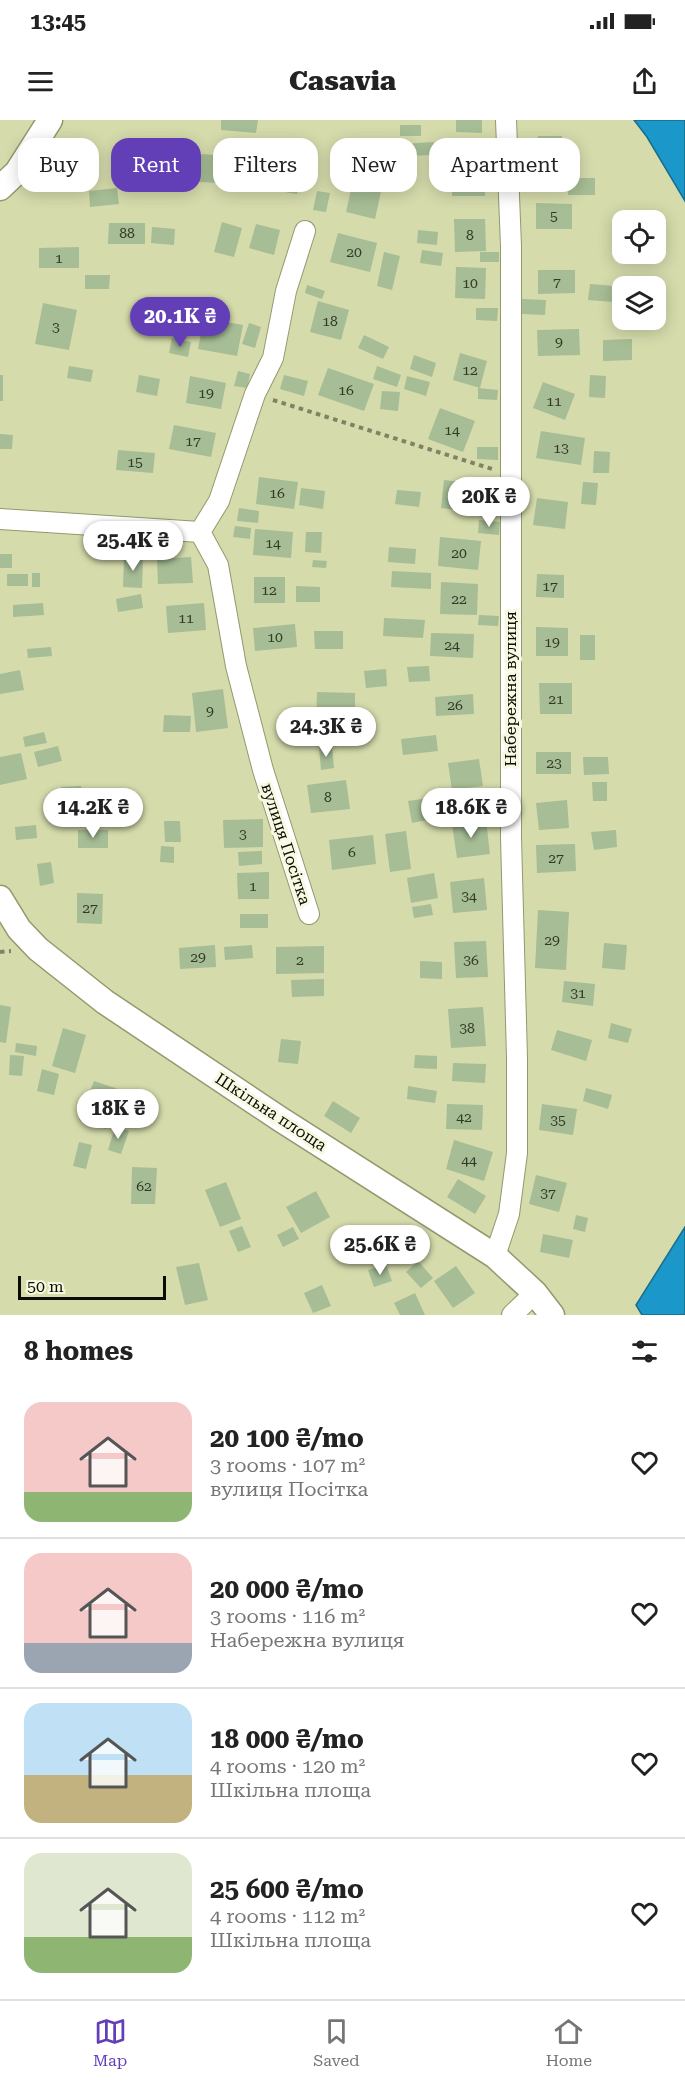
<!DOCTYPE html>
<html lang="en">
<head>
<meta charset="utf-8">
<style>
	:root { --surface:#fff; --page:#f2f2f2; --text:#222; --muted:#767676; --line:#e0e0e0; --accent:#633fb7 }
	body { margin:0; font-family:"Roboto Serif",serif; background:var(--page); color:var(--text); height:100vh; display:flex; flex-direction:column; font-size:22px; white-space:nowrap }
	* { box-sizing:border-box; margin:0 }
	p { font-size:20px; color:var(--muted) }
	.icon { flex:none; width:33px; height:33px; fill:none; stroke:currentColor; stroke-width:2; stroke-linecap:round; stroke-linejoin:round }
	.map { position:relative; height:1195px; overflow:hidden }
	.side { display:flex; flex-direction:column; background:var(--surface); flex:1 }
	.side>* { flex:none }
	.guide { position:absolute; left:18px; top:18px; width:650px; height:54px; display:flex; gap:12px }
	.buttons { position:absolute; left:612px; top:90px; display:grid; gap:12px }
	.buttons a { display:grid; place-items:center; width:54px; height:54px; border-radius:12px; background:var(--surface); box-shadow:0 3px 15px #0003; font-size:30px }
	.scale { position:absolute; left:18px; bottom:15px; width:148px; box-sizing:border-box; padding-left:6px; border:3px solid #0c0d01; border-top:0; font-size:16px; line-height:21px; white-space:nowrap; color:#0c0d01; -webkit-text-stroke:4px #f7f9e2; paint-order:stroke }
	.price { position:absolute; translate:-50% -51px; padding:0 14px; border-radius:21px; background:#fff; color:#222; font-size:20px; line-height:39px; filter:drop-shadow(0 2px 3px #0008) }
	.price::after { content:''; position:absolute; left:50%; top:36px; width:18px; height:14px; margin-left:-9px; background:inherit; clip-path:polygon(0 0,100% 0,50% 100%) }
	.price.selected { background:var(--accent); color:#fff }
	ul { padding:0; list-style:none }
	li { display:flex; align-items:center; gap:18px; height:150px; padding:0 24px }
	li+li { border-top:2px solid var(--line) }
	li span { display:grid; place-items:center; flex:none; width:168px; height:120px; border-radius:18px; color:#555 }
	li>.icon { margin-inline-start:auto }
	span .icon { width:72px; height:72px; fill:#fffc; stroke-width:1 }
	li b { font-size:26px }
	h2 { display:flex; justify-content:space-between; align-items:center; height:72px; padding:0 24px; font-size:26px }
	.tag { padding:0 21px; border-radius:18px; background:var(--surface); box-shadow:0 3px 15px #0003; font-size:21px; line-height:54px }
	.tag.selected { background:var(--accent); color:#fff }
	.status { display:flex; justify-content:space-between; align-items:center; height:42px; padding:0 30px; background:var(--surface); direction:ltr }
	.status svg { height:16px; fill:currentColor }
	header { display:flex; justify-content:space-between; align-items:center; height:78px; padding:0 24px; background:var(--surface); font-size:27px; font-weight:800 }
	.dock { display:flex; justify-content:space-around; align-items:center; height:84px; border-top:2px solid var(--line); background:var(--surface); font-size:16px; color:var(--muted) }
	.dock a { display:grid; justify-items:center; gap:3px }
	.dock .selected { color:var(--accent) }
	.map>svg:first-child { display:block }
	.water { fill:#1b97c9; stroke:#166e8d; stroke-width:1.5 }
	.building { fill:#a6bd95 }
	.lines { fill:none; stroke-linecap:round; stroke-linejoin:round }
	.minor-casing { stroke:#95986d; stroke-width:22 }
	.tertiary-casing { stroke:#95986d; stroke-width:27 }
	.path { stroke:#808363; stroke-width:4; stroke-dasharray:4.5 4.5; stroke-linecap:butt }
	.minor { stroke:#fff; stroke-width:20 }
	.tertiary { stroke:#fff; stroke-width:24 }
	.labels { text-anchor:middle; dominant-baseline:central; stroke-width:6; stroke-linejoin:round; paint-order:stroke }
	.number-label { font-size:14px; fill:#323926 }
	.street-label { font-size:16px; fill:#0c0d01; stroke:#f7f9e2 }
</style>
</head>
<body>
<div class="status"><b>13:45</b><svg viewBox="0 0 49 12"><path d="M0 12V9h3v3zM5 12V6h3v6zM10 12V3h3v9zM15 12V0h3v12zM26 1h20v11H26zM47 4h2v5h-2z"/></svg></div>
<header><svg class="icon" aria-label="menu" viewBox="0 0 24 24"><path d="M4 6h16M4 12h16M4 18h16"/></svg>Casavia<svg class="icon" aria-label="share" viewBox="0 0 24 24"><path d="M12 15V3M7 8l5-5 5 5M5 13v7h14v-7"/></svg></header>
<div class="map">
<svg width="685" height="1195" viewBox="0 0 685 1195">
	<rect width="100%" height="100%" fill="#d6dbac"/>
	<g class="water">
		<path d="M634 0H685V81L647 17Z"/>
		<path d="M685 1107V1195H642L636 1185Z"/>
	</g>
	<g class="building">
		<path d="M221 0H258L256 13 221 10Z"/>
		<path d="M456 0H482V13L456 12Z"/>
		<rect x="400" y="5" width="21" height="11"/>
		<path d="M538 16H562L561 48H537Z"/>
		<path d="M364 21 385 22 384 47 363 46Z"/>
		<path d="M434 22V35L401 36V24Z"/>
		<path d="M201 34 244 37 243 64 199 62Z"/>
		<rect x="452" y="45" width="33" height="31"/>
		<path d="M270 52 300 57 297 74 267 69Z"/>
		<path d="M355 52 384 58 375 99 346 92Z"/>
		<rect x="568" y="58" width="27" height="17"/>
		<path d="M117 68 119 84 90 87 89 71Z"/>
		<path d="M317 71 330 73 326 92 313 90Z"/>
		<path d="M536 83 572 84V109H536Z"/>
		<path d="M454 99H485L486 131 455 132Z"/>
		<path d="M222 102 242 108 234 137 214 132Z"/>
		<path d="M109 103H145V124H108Z"/>
		<path d="M256 104 280 110 274 135 249 128Z"/>
		<path d="M152 107 175 109 174 125 151 123Z"/>
		<path d="M418 110 438 112 437 125 417 123Z"/>
		<path d="M338 113 377 123 370 152 330 142Z"/>
		<path d="M79 127V148H39V128Z"/>
		<path d="M422 130 443 133 441 146 420 143Z"/>
		<path d="M384 132 400 136 392 170 377 166Z"/>
		<rect x="480" y="132" width="19" height="10"/>
		<path d="M456 147 486 148 485 179 455 178Z"/>
		<path d="M538 150H575V173L538 174Z"/>
		<path d="M85 155H110L109 169H85Z"/>
		<path d="M590 164 615 166 614 182 588 180Z"/>
		<path d="M307 165 325 171 322 179 305 173Z"/>
		<path d="M522 179 546 180 545 195 522 194Z"/>
		<path d="M318 181 349 190 341 220 310 212Z"/>
		<path d="M43 183 77 190 69 230 35 224Z"/>
		<path d="M172 185 194 190 190 207 168 202Z"/>
		<path d="M476 188H498L497 201 476 200Z"/>
		<path d="M204 198 243 205 237 236 198 229Z"/>
		<path d="M249 203 261 207 255 228 242 224Z"/>
		<path d="M579 209 580 235 538 236 537 210Z"/>
		<path d="M364 215 389 227 383 239 358 228Z"/>
		<path d="M172 218 191 222 188 237 169 233Z"/>
		<path d="M632 219V240L603 241V220Z"/>
		<path d="M460 233 487 241 480 268 453 260Z"/>
		<path d="M414 235 436 243 432 257 410 249Z"/>
		<path d="M69 246 93 250 91 262 67 258Z"/>
		<path d="M377 246 401 255 397 267 373 259Z"/>
		<path d="M328 248 374 264 364 291 318 275Z"/>
		<path d="M238 251 250 254 247 268 234 266Z"/>
		<rect x="0" y="255" width="3" height="26"/>
		<path d="M139 255 160 259 157 276 136 272Z"/>
		<path d="M284 255 308 261 304 276 280 269Z"/>
		<path d="M590 255 606 256 605 278 589 277Z"/>
		<path d="M190 256 226 263 221 289 186 283Z"/>
		<path d="M407 256 430 262 426 276 404 269Z"/>
		<path d="M543 262 575 274 565 300 533 288Z"/>
		<path d="M478 268 498 270 497 280 478 279Z"/>
		<path d="M382 271 400 272 398 291 380 289Z"/>
		<path d="M440 288 475 301 463 332 428 319Z"/>
		<path d="M174 305 216 313 211 337 169 329Z"/>
		<path d="M541 311 585 318 581 345 536 338Z"/>
		<path d="M0 314 13 315 12 329H0Z"/>
		<path d="M477 327H498V340L477 339Z"/>
		<path d="M118 330 155 333 153 353 116 350Z"/>
		<path d="M594 331 610 332 609 353H593Z"/>
		<path d="M259 357 298 362 294 389 256 384Z"/>
		<path d="M444 360 485 365 482 393 441 388Z"/>
		<path d="M583 362 598 363 596 385 581 384Z"/>
		<path d="M301 368 325 371 323 389 299 385Z"/>
		<path d="M397 370 421 372 419 387 395 384Z"/>
		<path d="M537 378 568 382 565 409 533 405Z"/>
		<path d="M239 388 259 391 258 403 237 401Z"/>
		<path d="M479 400 500 402 499 415 478 413Z"/>
		<path d="M235 406 251 408 250 419 233 417Z"/>
		<path d="M255 409 293 412 291 438 253 435Z"/>
		<path d="M306 412H322L321 433 305 432Z"/>
		<path d="M440 417 481 421 478 450 438 446Z"/>
		<path d="M389 427 416 429 415 444 388 442Z"/>
		<rect x="0" y="434" width="12" height="14"/>
		<path d="M124 437 143 438 142 468 123 467Z"/>
		<path d="M191 437 193 463 158 464 157 439Z"/>
		<path d="M313 440 327 441 326 448 312 447Z"/>
		<path d="M392 451 431 453V469L391 467Z"/>
		<rect x="32" y="453" width="8" height="14"/>
		<rect x="7" y="454" width="21" height="12"/>
		<path d="M537 454 564 455V478L536 477Z"/>
		<rect x="254" y="457" width="31" height="26"/>
		<path d="M441 462 478 464 477 495 440 494Z"/>
		<path d="M296 466 320 467V482H296Z"/>
		<path d="M141 474 143 488 118 492 116 479Z"/>
		<path d="M43 483 44 495 13 497V485Z"/>
		<path d="M204 483 206 510 168 513 166 486Z"/>
		<path d="M479 495 499 496 498 506 478 505Z"/>
		<path d="M384 498 425 500 423 518 383 516Z"/>
		<path d="M295 504 297 527 255 531 253 508Z"/>
		<path d="M536 507 568 508V536H536Z"/>
		<path d="M314 511H343V529H315Z"/>
		<path d="M431 513 474 514 473 538 430 536Z"/>
		<rect x="580" y="515" width="15" height="25"/>
		<path d="M51 527 52 536 28 538 27 529Z"/>
		<path d="M429 546 430 561 409 562 407 547Z"/>
		<path d="M386 549 387 566 366 568 364 551Z"/>
		<path d="M20 550 24 570 0 574V554Z"/>
		<path d="M539 563H572V594H540Z"/>
		<path d="M223 569 228 608 196 612 192 573Z"/>
		<path d="M317 572 355 573V602H316Z"/>
		<path d="M473 574 474 594 436 596 435 577Z"/>
		<path d="M164 595 191 596 190 612H163Z"/>
		<path d="M44 612 47 623 25 627 23 617Z"/>
		<path d="M436 615 438 631 403 635 401 619Z"/>
		<path d="M58 626 62 641 38 647 34 632Z"/>
		<path d="M332 626 334 648 321 650 319 627Z"/>
		<rect x="536" y="632" width="35" height="22"/>
		<path d="M21 633 27 659 0 665V637Z"/>
		<path d="M583 637H608L609 654 584 655Z"/>
		<path d="M479 639 483 666 452 670 448 643Z"/>
		<path d="M346 660 350 689 311 693 307 665Z"/>
		<path d="M592 662H607V681H593Z"/>
		<path d="M81 666 82 696 62 697 61 667Z"/>
		<path d="M429 678 432 699 412 703 408 681Z"/>
		<path d="M567 680 569 708 539 710 536 683Z"/>
		<path d="M263 699V727L224 728 223 700Z"/>
		<path d="M486 700 490 734 457 738 452 704Z"/>
		<path d="M164 701H180L181 722H165Z"/>
		<path d="M36 705 37 718 16 720 15 707Z"/>
		<rect x="78" y="710" width="30" height="18"/>
		<path d="M616 710 617 727 594 730 591 712Z"/>
		<path d="M406 711 411 749 390 752 385 714Z"/>
		<path d="M373 715 376 744 332 750 329 720Z"/>
		<path d="M575 724 576 751 537 753 536 725Z"/>
		<path d="M161 726 174 727V743L160 742Z"/>
		<path d="M262 731V744L239 746 238 732Z"/>
		<path d="M51 742 54 763 40 766 37 744Z"/>
		<path d="M269 752V779H238L237 753Z"/>
		<path d="M434 753 438 778 411 783 407 758Z"/>
		<path d="M484 758 487 790 453 793 450 762Z"/>
		<path d="M77 773 103 774 102 804 77 803Z"/>
		<path d="M431 784 433 795 414 798 412 787Z"/>
		<path d="M538 790 569 792 566 850 535 848Z"/>
		<rect x="240" y="794" width="28" height="14"/>
		<path d="M486 821 488 857 456 858 454 822Z"/>
		<path d="M604 823 627 825 625 850 602 848Z"/>
		<path d="M215 825 216 847 180 849 179 828Z"/>
		<path d="M252 825 253 838 225 840 224 827Z"/>
		<path d="M324 826V853L276 854V827Z"/>
		<path d="M420 841 442 842V859L420 858Z"/>
		<path d="M324 859V876L292 877 291 860Z"/>
		<path d="M564 861 595 864 593 886 562 882Z"/>
		<path d="M0 885 11 887 6 923 0 922Z"/>
		<path d="M483 887 486 926 451 928 448 889Z"/>
		<path d="M611 903 632 909 628 923 608 918Z"/>
		<path d="M63 908 86 915 75 953 52 946Z"/>
		<path d="M557 910 592 920 586 941 551 930Z"/>
		<path d="M281 919 301 921 298 944 278 942Z"/>
		<path d="M16 923 37 926 36 936 15 932Z"/>
		<path d="M10 935 24 936 22 956 9 955Z"/>
		<path d="M415 935 437 936V949L414 948Z"/>
		<path d="M453 943 486 944 485 963 452 961Z"/>
		<path d="M42 949 59 954 54 975 37 971Z"/>
		<path d="M94 961 121 970 106 1009 79 1000Z"/>
		<path d="M408 966 437 971 435 983 407 979Z"/>
		<path d="M586 968 612 975 608 989 583 981Z"/>
		<path d="M333 981 360 998 351 1013 324 996Z"/>
		<path d="M447 984 483 985 482 1010 446 1009Z"/>
		<path d="M542 984 577 989 573 1015 539 1010Z"/>
		<path d="M115 1007 129 1011 121 1034 108 1030Z"/>
		<path d="M454 1020 493 1032 484 1061 446 1049Z"/>
		<path d="M79 1022 92 1025 86 1049 73 1046Z"/>
		<path d="M132 1047 157 1048 155 1084H131Z"/>
		<path d="M536 1055 567 1063 559 1092 529 1084Z"/>
		<path d="M458 1059 486 1076 475 1094 447 1077Z"/>
		<path d="M226 1062 241 1099 220 1107 205 1070Z"/>
		<path d="M316 1071 330 1097 301 1113 286 1087Z"/>
		<path d="M576 1095 588 1098 585 1112 573 1109Z"/>
		<path d="M242 1106 251 1127 238 1132 229 1111Z"/>
		<path d="M293 1107 299 1119 283 1127 277 1115Z"/>
		<path d="M543 1114 573 1120 569 1138 540 1132Z"/>
		<path d="M418 1141 433 1158 421 1168 406 1152Z"/>
		<path d="M199 1143 208 1180 185 1185 176 1147Z"/>
		<path d="M386 1144 392 1161 374 1167 368 1150Z"/>
		<path d="M456 1146 475 1173 453 1188 434 1161Z"/>
		<path d="M322 1165 331 1186 313 1193 304 1173Z"/>
		<path d="M415 1173 425 1195H400L394 1183Z"/>
	</g>
	<g class="lines">
		<defs>
			<g id="minor">
				<path d="M0 399 200 412"/>
				<path d="M200 412 218 445 236 546 263 650 309 794"/>
				<path d="M200 412 219 381 255 274 273 238 286 171 305 111"/>
				<path d="M495 1136 509 1094 517 1033V938L511 718V126L506 0"/>
				<path d="M512 1195 535 1173"/>
			</g>
			<g id="tertiary">
				<path d="M0 68 17 52 50 0"/>
				<path d="M0 778 19 809 38 829 105 882 280 999 495 1136 535 1173 552 1195"/>
			</g>
		</defs>
		<use href="#minor" class="minor-casing"/>
		<use href="#tertiary" class="tertiary-casing"/>
		<g class="path">
			<path d="M273 280 492 349"/>
			<path d="M0 832 11 831"/>
		</g>
		<use href="#minor" class="minor"/>
		<use href="#tertiary" class="tertiary"/>
	</g>
	<g class="labels">
		<g class="number-label">
			<text x="554" y="96">5</text>
			<text x="127" y="113">88</text>
			<text x="470" y="115">8</text>
			<text x="354" y="132">20</text>
			<text x="59" y="138">1</text>
			<text x="557" y="162">7</text>
			<text x="470" y="163">10</text>
			<text x="330" y="201">18</text>
			<text x="56" y="207">3</text>
			<text x="559" y="222">9</text>
			<text x="470" y="250">12</text>
			<text x="346" y="270">16</text>
			<text x="206" y="273">19</text>
			<text x="554" y="281">11</text>
			<text x="452" y="310">14</text>
			<text x="193" y="321">17</text>
			<text x="561" y="328">13</text>
			<text x="135" y="342">15</text>
			<text x="277" y="373">16</text>
			<text x="273" y="423">14</text>
			<text x="459" y="433">20</text>
			<text x="550" y="466">17</text>
			<text x="269" y="470">12</text>
			<text x="459" y="479">22</text>
			<text x="186" y="498">11</text>
			<text x="275" y="517">10</text>
			<text x="552" y="522">19</text>
			<text x="452" y="525">24</text>
			<text x="556" y="579">21</text>
			<text x="455" y="585">26</text>
			<text x="210" y="591">9</text>
			<text x="554" y="643">23</text>
			<text x="328" y="677">8</text>
			<text x="243" y="714">3</text>
			<text x="352" y="732">6</text>
			<text x="556" y="738">27</text>
			<text x="253" y="766">1</text>
			<text x="469" y="776">34</text>
			<text x="90" y="788">27</text>
			<text x="552" y="820">29</text>
			<text x="198" y="837">29</text>
			<text x="300" y="840">2</text>
			<text x="471" y="840">36</text>
			<text x="578" y="873">31</text>
			<text x="467" y="908">38</text>
			<text x="464" y="997">42</text>
			<text x="558" y="1000">35</text>
			<text x="469" y="1040">44</text>
			<text x="144" y="1066">62</text>
			<text x="548" y="1073">37</text>
		</g>
		<g class="street-label">
			<text transform="translate(510 569) rotate(-90)">Набережна вулиця</text>
			<text transform="translate(286 724) rotate(72)">вулиця Посітка</text>
			<text transform="translate(271 992) rotate(33)">Шкільна площа</text>
		</g>
	</g>
</svg>
<div class="buttons">
<a><svg class="icon" aria-label="locate" viewBox="0 0 24 24"><circle cx="12" cy="12" r="6"/><path d="M12 2v4M12 18v4M2 12h4M18 12h4"/></svg></a>
<a><svg class="icon" aria-label="layers" viewBox="0 0 24 24"><path d="M12 4l9 5-9 5-9-5zM3 14l9 5 9-5"/></svg></a>
</div>
<div class="scale">50 m</div>
<b class="price selected" style="left:180px;top:228px">20.1K ₴</b>
<b class="price" style="left:489px;top:408px">20K ₴</b>
<b class="price" style="left:133px;top:452px">25.4K ₴</b>
<b class="price" style="left:326px;top:638px">24.3K ₴</b>
<b class="price" style="left:93px;top:719px">14.2K ₴</b>
<b class="price" style="left:471px;top:719px">18.6K ₴</b>
<b class="price" style="left:118px;top:1020px">18K ₴</b>
<b class="price" style="left:380px;top:1156px">25.6K ₴</b>
<div class="guide">
<a class="tag">Buy</a>
<a class="tag selected">Rent</a>
<a class="tag">Filters</a>
<a class="tag">New</a>
<a class="tag">Apartment</a>
</div>
</div>
<section class="side">
<h2>8 homes<svg class="icon" aria-label="filters" viewBox="0 0 24 24"><path d="M4 7h16M4 17h16"/><circle cx="9" cy="7" r="2"/><circle cx="15" cy="17" r="2"/></svg></h2>
<ul>
<li><span style="background:linear-gradient(#f6c9c9 75%,#8fb573 0)"><svg class="icon" aria-label="home" viewBox="0 0 24 24"><path d="M3 11l9-7 9 7M6 9v11h12V9"/></svg></span><div><b>20 100 ₴/mo</b><p>3 rooms · 107 m²</p><p>вулиця Посітка</p></div><svg class="icon" aria-label="heart" viewBox="0 0 24 24"><path d="M12 20l-8-8c-3-5 5-10 8-4 3-6 11-1 8 4z"/></svg></li>
<li><span style="background:linear-gradient(#f6c9c9 75%,#9aa5b1 0)"><svg class="icon" aria-label="home" viewBox="0 0 24 24"><path d="M3 11l9-7 9 7M6 9v11h12V9"/></svg></span><div><b>20 000 ₴/mo</b><p>3 rooms · 116 m²</p><p>Набережна вулиця</p></div><svg class="icon" aria-label="heart" viewBox="0 0 24 24"><path d="M12 20l-8-8c-3-5 5-10 8-4 3-6 11-1 8 4z"/></svg></li>
<li><span style="background:linear-gradient(#bfe0f5 60%,#c2b280 0)"><svg class="icon" aria-label="home" viewBox="0 0 24 24"><path d="M3 11l9-7 9 7M6 9v11h12V9"/></svg></span><div><b>18 000 ₴/mo</b><p>4 rooms · 120 m²</p><p>Шкільна площа</p></div><svg class="icon" aria-label="heart" viewBox="0 0 24 24"><path d="M12 20l-8-8c-3-5 5-10 8-4 3-6 11-1 8 4z"/></svg></li>
<li><span style="background:linear-gradient(#dfe7d0 70%,#8fb573 0)"><svg class="icon" aria-label="home" viewBox="0 0 24 24"><path d="M3 11l9-7 9 7M6 9v11h12V9"/></svg></span><div><b>25 600 ₴/mo</b><p>4 rooms · 112 m²</p><p>Шкільна площа</p></div><svg class="icon" aria-label="heart" viewBox="0 0 24 24"><path d="M12 20l-8-8c-3-5 5-10 8-4 3-6 11-1 8 4z"/></svg></li>
</ul>
</section>
<nav class="dock">
<a class="selected"><svg class="icon" aria-label="map" viewBox="0 0 24 24"><path d="M3 6l6-2 6 2 6-2v14l-6 2-6-2-6 2zM9 4v14M15 6v14"/></svg>Map</a>
<a><svg class="icon" aria-label="saved" viewBox="0 0 24 24"><path d="M7 4h10v16l-5-4-5 4z"/></svg>Saved</a>
<a><svg class="icon" aria-label="home" viewBox="0 0 24 24"><path d="M3 11l9-7 9 7M6 9v11h12V9"/></svg>Home</a>
</nav>
</body>
</html>
